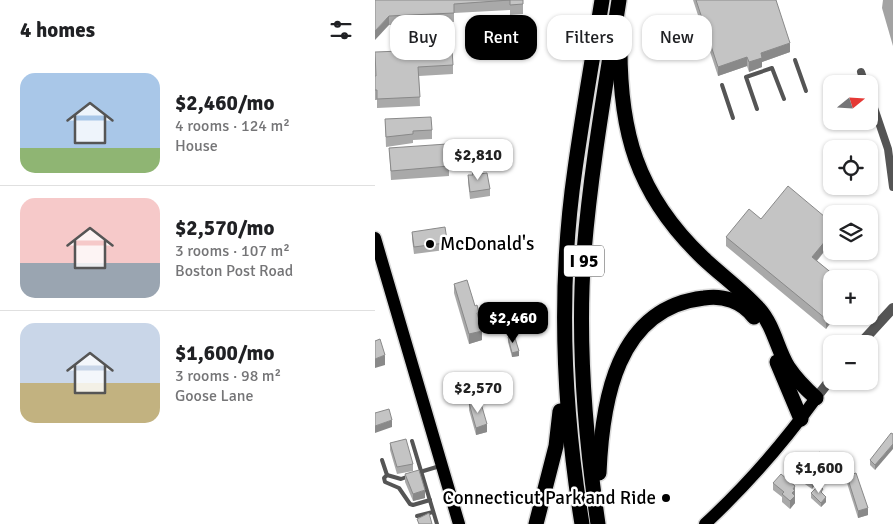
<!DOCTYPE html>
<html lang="en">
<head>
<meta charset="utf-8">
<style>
	:root { --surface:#fff; --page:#f2f2f2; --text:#202124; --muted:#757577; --line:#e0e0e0; --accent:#000 }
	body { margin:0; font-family:Signika,sans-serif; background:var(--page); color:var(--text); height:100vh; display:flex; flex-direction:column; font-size:19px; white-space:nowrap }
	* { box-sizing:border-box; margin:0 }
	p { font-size:16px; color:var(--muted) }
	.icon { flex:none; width:28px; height:28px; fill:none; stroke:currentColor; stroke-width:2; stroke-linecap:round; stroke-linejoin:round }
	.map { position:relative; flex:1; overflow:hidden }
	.drawer { display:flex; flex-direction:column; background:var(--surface); width:375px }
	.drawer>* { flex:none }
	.top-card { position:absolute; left:15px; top:15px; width:428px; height:45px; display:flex; gap:10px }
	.needle { width:32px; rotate:72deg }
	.buttons { position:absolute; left:448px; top:75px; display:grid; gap:10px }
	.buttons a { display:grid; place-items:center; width:55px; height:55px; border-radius:10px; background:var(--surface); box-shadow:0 1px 4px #0004; font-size:25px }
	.price { position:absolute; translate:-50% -42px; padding:0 11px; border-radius:10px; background:#fff; color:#222; font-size:16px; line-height:32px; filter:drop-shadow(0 1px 2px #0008) }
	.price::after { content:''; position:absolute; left:50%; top:30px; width:15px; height:11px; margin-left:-8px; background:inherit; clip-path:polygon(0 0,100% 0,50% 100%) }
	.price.active { background:var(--accent); color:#fff }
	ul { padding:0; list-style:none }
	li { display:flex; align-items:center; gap:15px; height:125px; padding:0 20px }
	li+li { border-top:1px solid var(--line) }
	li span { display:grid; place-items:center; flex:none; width:140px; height:100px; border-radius:15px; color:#555 }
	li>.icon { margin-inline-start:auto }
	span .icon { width:60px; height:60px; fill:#fffc; stroke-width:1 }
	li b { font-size:21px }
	h2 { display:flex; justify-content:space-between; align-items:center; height:60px; padding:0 20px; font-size:21px }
	.pill { padding:0 18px; border-radius:15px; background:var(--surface); box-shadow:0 1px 4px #0004; font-size:18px; line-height:45px }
	.pill.active { background:var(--accent); color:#fff }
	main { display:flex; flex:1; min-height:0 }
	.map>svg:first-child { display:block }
	.water { fill:#a3a3a3 }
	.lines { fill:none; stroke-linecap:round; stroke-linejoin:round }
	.primary-casing { stroke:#dbdbdb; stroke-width:15 }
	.motorway-casing { stroke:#dbdbdb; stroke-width:18 }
	.service { stroke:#555; stroke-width:4 }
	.minor { stroke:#555; stroke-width:8 }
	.tertiary { stroke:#555; stroke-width:10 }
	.primary { stroke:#000; stroke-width:12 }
	.motorway { stroke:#000; stroke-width:15 }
	.wall { fill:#a9a9a9 }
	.shaded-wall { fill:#898989 }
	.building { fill:#c4c4c4; stroke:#898989 }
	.poi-dot { fill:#000; stroke:#fff; stroke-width:2 }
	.labels { text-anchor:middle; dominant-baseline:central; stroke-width:5; stroke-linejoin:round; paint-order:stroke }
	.shield { fill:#fff; stroke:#4c4c4c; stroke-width:1 }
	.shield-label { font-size:18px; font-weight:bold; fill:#000 }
	.poi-label { font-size:19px; fill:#000; stroke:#fff; text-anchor:start }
</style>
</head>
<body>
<main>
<section class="drawer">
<h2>4 homes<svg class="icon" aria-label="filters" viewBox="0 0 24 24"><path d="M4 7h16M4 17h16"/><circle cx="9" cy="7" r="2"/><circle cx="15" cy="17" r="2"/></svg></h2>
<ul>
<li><span style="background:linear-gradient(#a9c7e8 75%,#8fb573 0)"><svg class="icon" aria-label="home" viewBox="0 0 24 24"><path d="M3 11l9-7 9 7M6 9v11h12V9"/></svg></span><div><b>$2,460/mo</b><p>4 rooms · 124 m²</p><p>House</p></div></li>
<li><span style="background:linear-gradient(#f6c9c9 65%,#9aa5b1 0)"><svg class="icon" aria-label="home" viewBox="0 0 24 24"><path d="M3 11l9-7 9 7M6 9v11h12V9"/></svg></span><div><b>$2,570/mo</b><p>3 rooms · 107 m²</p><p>Boston Post Road</p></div></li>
<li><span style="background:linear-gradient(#c9d6e8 60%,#c2b280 0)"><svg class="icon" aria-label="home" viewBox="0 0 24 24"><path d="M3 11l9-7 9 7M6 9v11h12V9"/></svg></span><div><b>$1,600/mo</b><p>3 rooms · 98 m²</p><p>Goose Lane</p></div></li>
</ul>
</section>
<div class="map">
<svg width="518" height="524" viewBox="0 0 518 524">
	<rect width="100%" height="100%" fill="#fff"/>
	<path class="water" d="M508 0H518V46L507 8Z"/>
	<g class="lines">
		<defs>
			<g id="primary">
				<path d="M0 238 84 524"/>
				<path d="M330 524C372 485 407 445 441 398"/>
			</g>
			<g id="motorway">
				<path d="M245 41C244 131 261 194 328 258 346 275 367 290 384 309 399 326 402 349 413 367 421 379 431 389 441 398"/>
				<path d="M402 362 426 419"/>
				<path d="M224 473C227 402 241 308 329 298 348 295 367 301 379 317"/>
				<path d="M161 524 181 446 185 411"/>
				<path d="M207 524C188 407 183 286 200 169 208 112 218 56 227 0"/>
				<path d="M223 524C210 435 202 342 209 252 216 167 231 84 244 0"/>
			</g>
		</defs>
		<use href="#primary" class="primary-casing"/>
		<use href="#motorway" class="motorway-casing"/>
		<g class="service">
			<path d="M420 60 431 91"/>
			<path d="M347 85 358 118"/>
			<path d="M382 109 371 77 397 68 409 99"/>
			<path d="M37 441 62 524"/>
			<path d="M7 460 12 475 9 478 10 482 24 488 35 504 38 505 55 500"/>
			<path d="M45 472 65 466"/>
			<path d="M12 475 26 479 34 476"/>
			<path d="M42 516 58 512"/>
		</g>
		<g class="minor">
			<path d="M486 72 490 84"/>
			<path d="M494 93 513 149 518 187"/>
		</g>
		<g class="tertiary">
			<path d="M485 344 518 308"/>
			<path d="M441 398 456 379"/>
		</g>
		<use href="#primary" class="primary"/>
		<use href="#motorway" class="motorway"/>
	</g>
	<g class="wall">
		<path d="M0 0H148V14L135 15V10L79 13V22L14 25Z"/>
		<path d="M318 0H401L415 52 387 62V67L374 72 372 66 343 76Z"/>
		<path d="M131 47 144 53V58L132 60Z"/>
		<path d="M0 52 78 65V74L44 76 45 106 2 108V100H0Z"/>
		<path d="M10 119 57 130V139L38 140V143L11 147Z"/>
		<path d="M14 148 74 166V176L16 180Z"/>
		<path d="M97 168 115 189V196L95 199 93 182V175H97Z"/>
		<path d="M386 219 456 243 442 261 464 279 451 329 351 246V237Z"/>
		<path d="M37 232 72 240V247L70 248V250L39 254 37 239Z"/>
		<path d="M79 284 107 340 94 344 79 293Z"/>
		<path d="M133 337 144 356 137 357 133 342Z"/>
		<path d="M94 403 112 432 101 435 94 410Z"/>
		<path d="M518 434 500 470 495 465V460Z"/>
		<path d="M15 443 38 464V471L22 474 15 450Z"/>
		<path d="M454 466 437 489 427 482V475Z"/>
		<path d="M30 474 50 498 38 501 30 482Z"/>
		<path d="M472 476 493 515 483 518 472 483Z"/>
		<path d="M398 483 420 493V503L415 509 407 502V497L398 490Z"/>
		<path d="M436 493 448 494 451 502 446 507 436 498Z"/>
	</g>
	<g class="shaded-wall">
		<path d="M14 16V25L0 40V31Z"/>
		<path d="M415 43V52L387 62V67L374 72V62L386 53Z"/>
		<path d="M372 57V66L343 76V67Z"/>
		<path d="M456 234V243L437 266V257Z"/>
		<path d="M456 312V316H461L451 329V319Z"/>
		<path d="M107 331V340L94 344V334Z"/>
		<path d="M144 351V356L137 357V353Z"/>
		<path d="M10 355V365L0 368V359Z"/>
		<path d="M17 420V427L0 433V426Z"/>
		<path d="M112 424V432L101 435V428Z"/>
		<path d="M518 444V449L500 470V465Z"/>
		<path d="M454 459V466L437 489V482Z"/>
		<path d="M420 486V503L415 509V501L418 489Z"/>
		<path d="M50 490V498L38 501V494Z"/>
		<path d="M451 497V502L446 507V503Z"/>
		<path d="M493 508V515L483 518V511Z"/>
	</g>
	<g class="building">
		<path d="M0 0H148V4L135 5V0L79 4V13L14 16 0 31Z"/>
		<path d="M321 0H401L415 43 386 53 387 58 374 62 372 57 343 67Z"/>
		<path d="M143 45 144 53 132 55 131 47Z"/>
		<path d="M77 49 78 65 43 67 45 97 2 99V90H0V76H1L0 52Z"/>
		<path d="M56 117 57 130 38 131V134L11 137 10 119Z"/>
		<path d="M72 144 74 166 16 171 14 148Z"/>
		<path d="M104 167 105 174 112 173 115 189 95 192 93 175H98L97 168Z"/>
		<path d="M413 186 456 222V234L437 257 464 279H456V312L451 319 351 237 374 209 386 219Z"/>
		<path d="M70 227 72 240H70V243L39 247 37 232Z"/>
		<path d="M92 280 100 306 102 305 104 313H102L107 331 94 334 79 284Z"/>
		<path d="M139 335 144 351 137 353 133 337Z"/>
		<path d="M5 339 10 355 0 359V341Z"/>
		<path d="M105 400 112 424 101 428 94 403Z"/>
		<path d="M14 409 17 420 0 426V413Z"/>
		<path d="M516 433 518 434V444L500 465 495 460Z"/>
		<path d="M31 439 38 464 22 467 15 443Z"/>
		<path d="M444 452 454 459 437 482 427 475Z"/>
		<path d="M44 470 50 490 38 494 30 474Z"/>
		<path d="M481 473 493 508 483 511 472 476Z"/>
		<path d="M406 474 420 486 418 489 420 490 417 493 420 496 415 501 407 494 409 492 398 483Z"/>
		<path d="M444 485 448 489 446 492 451 497 446 503 436 493Z"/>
		<path d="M54 513 57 524H44L42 519Z"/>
	</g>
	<g class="poi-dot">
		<circle cx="55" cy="244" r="5"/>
		<circle cx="291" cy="498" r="5"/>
	</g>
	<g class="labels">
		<rect class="shield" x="189" y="245.5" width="40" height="31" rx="4"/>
		<g class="shield-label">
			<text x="209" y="261">I 95</text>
		</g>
		<g class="poi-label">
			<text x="65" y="244">McDonald's</text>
			<text x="281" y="498" text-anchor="end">Connecticut Park and Ride</text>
		</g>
	</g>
</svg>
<div class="buttons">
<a><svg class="needle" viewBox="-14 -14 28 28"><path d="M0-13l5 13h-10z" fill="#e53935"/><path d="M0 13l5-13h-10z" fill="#757577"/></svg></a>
<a><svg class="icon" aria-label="locate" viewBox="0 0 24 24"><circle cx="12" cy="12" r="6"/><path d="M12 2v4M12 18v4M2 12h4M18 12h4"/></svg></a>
<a><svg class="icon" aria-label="layers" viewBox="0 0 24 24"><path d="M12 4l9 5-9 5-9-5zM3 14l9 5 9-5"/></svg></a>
<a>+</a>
<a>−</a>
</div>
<b class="price" style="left:103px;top:181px">$2,810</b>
<b class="price active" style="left:138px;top:344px">$2,460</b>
<b class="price" style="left:103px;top:414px">$2,570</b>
<b class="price" style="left:444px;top:494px">$1,600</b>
<div class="top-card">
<a class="pill">Buy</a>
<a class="pill active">Rent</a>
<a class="pill">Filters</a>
<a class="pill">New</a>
</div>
</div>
</main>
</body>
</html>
